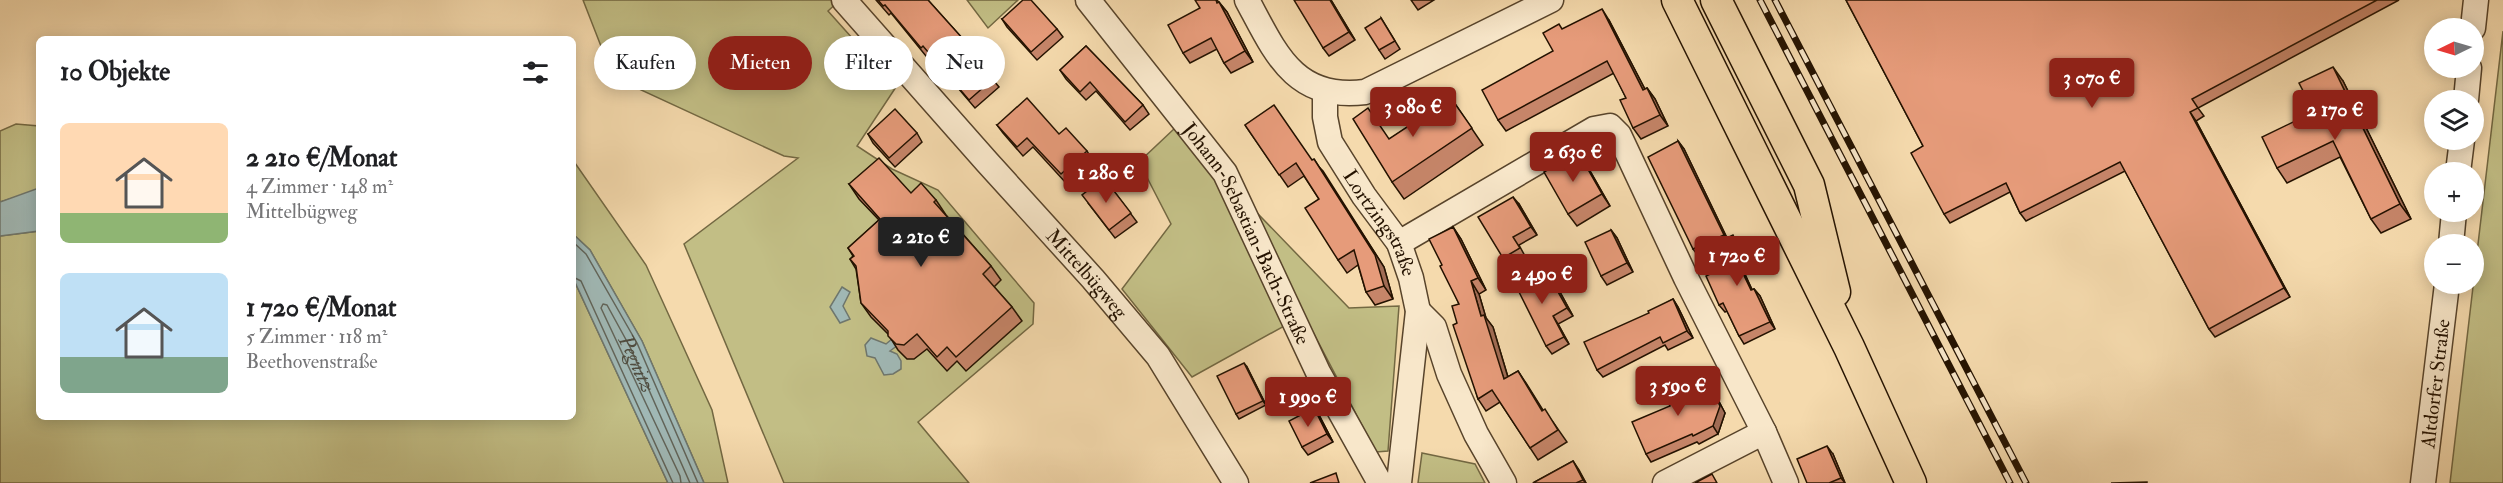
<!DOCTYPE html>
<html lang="de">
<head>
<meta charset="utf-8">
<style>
	:root { --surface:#fff; --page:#f2f2f2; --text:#202124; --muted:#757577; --accent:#8f2418 }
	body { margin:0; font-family:"IM FELL Double Pica",serif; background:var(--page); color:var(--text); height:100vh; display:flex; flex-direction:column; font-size:22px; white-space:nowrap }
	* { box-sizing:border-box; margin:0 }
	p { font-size:20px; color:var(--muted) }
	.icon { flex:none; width:33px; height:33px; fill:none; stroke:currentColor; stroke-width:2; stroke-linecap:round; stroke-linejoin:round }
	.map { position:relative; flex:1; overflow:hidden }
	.drawer { position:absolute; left:36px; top:36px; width:540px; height:384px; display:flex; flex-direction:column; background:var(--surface); border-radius:9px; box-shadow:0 3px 15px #0003 }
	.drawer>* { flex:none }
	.guide { position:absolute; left:594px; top:36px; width:570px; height:54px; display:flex; gap:12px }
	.needle { width:39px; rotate:265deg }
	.tools { position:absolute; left:2424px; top:18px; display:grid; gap:12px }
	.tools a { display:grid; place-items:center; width:60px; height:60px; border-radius:50%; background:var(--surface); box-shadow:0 3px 15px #0003; font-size:30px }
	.price { position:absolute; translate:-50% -51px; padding:0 14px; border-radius:6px; background:var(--accent); color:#fff; font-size:20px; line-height:39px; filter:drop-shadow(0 2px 3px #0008) }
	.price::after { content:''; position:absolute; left:50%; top:36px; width:18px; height:14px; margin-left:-9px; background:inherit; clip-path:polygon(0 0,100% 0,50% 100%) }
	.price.selected { background:#222; color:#fff }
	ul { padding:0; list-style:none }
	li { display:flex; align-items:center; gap:18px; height:150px; padding:0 24px }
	li span { display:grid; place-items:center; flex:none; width:168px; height:120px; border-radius:9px; color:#555 }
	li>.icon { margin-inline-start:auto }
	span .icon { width:72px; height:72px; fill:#fffc; stroke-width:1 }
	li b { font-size:26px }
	h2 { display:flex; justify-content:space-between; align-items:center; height:72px; padding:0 24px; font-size:26px }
	.chip { padding:0 21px; border-radius:27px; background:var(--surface); box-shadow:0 3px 15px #0003; font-size:21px; line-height:54px }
	.chip.selected { background:var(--accent); color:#fff }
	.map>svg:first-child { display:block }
	.green { fill:#c2be85; stroke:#736842; stroke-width:1.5 }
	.water { fill:#a0b8b5; stroke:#6e766d; stroke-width:1.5 }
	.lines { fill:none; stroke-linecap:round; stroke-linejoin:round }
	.shore { stroke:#62655a; stroke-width:1.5 }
	.minor-casing { stroke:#58442b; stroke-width:27 }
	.major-casing { stroke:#241200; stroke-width:33 }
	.minor { stroke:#f8e7ca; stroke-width:24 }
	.major { stroke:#f5daad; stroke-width:30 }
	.rail-casing { stroke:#241200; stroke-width:7 }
	.rail { stroke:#f8e7ca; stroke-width:4.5; stroke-dasharray:14; stroke-linecap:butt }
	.wall { fill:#c68569; stroke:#241200; stroke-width:1.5 }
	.shaded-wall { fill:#a16c55; stroke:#241200; stroke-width:1.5 }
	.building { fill:#e69b7a; stroke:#241200; stroke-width:1.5 }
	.labels { text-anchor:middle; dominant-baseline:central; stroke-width:6; stroke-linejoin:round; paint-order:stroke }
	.street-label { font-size:20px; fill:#241200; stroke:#f8e7ca }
	.water-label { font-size:21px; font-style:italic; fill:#4f4c3f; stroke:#f8e7ca }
</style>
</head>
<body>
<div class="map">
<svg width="2503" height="483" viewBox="0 0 2503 483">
	<rect width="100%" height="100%" fill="#f5daad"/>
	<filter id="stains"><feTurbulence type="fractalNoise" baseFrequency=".00333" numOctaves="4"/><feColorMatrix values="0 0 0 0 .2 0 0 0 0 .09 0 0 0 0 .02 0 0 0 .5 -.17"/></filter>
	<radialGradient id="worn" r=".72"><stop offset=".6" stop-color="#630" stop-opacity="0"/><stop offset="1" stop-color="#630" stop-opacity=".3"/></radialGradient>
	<g class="green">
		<path d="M583 0H840L828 11 896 87 857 146 892 169 938 190 1034 303 1033 324 918 422 969 483H784L684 244 798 158 784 156 613 77Z"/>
		<path d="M967 0H1018L988 28Z"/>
		<path d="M2503 31V483H2450Z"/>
		<path d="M16 124 39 126V190L0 202V131Z"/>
		<path d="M1175 128 1349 308 1399 306 1388 451 1376 452 1304 315 1192 377 1122 289 1171 224 1139 162Z"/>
		<path d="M573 163H575L646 265 712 410 728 483H704L642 341 590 250 573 234Z"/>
		<path d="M39 231V417H573V278L668 483H0V236Z"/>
		<path d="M1422 453 1475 464 1485 483H1418Z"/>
	</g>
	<g class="water">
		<path d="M36 189 39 190V231L0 236V202Z"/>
		<path d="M573 234 590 250 642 341 704 483H668L573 278Z"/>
		<path d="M842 287 850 292 843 306 850 319 840 323 830 307Z"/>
		<path d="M871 338 886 344 892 339 898 345 890 351 897 354 901 361V369L893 374 884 375 875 358 867 356 865 345Z"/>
	</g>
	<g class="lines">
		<g class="shore">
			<path d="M573 242 586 254 637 343 698 483"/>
			<path d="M573 277 581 281 673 483"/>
			<path id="s1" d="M681 483 680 476 601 308 603 304 607 305 630 347 690 483"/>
		</g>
		<defs>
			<g id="minor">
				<path id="s2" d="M844 0 987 162 1093 279 1158 356 1236 483"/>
				<path id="s3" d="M1088 0 1225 173 1318 372 1380 483"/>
				<path d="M1247 0C1275 52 1294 101 1365 92L1551 0"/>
				<path d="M2473 28 2476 0"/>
				<path id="s4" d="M1325 91V117L1330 142 1364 196 1399 243 1411 278 1418 311 1399 483"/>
				<path d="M2466 100 2469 68"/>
				<path d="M2458 172 2462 140"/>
				<path d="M1399 243 1594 129 1610 126 1619 135 1686 278 1764 432 1786 483"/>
				<path d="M2451 244 2454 212"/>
				<path d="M1418 311 1434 327 1449 374 1476 434 1504 483"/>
				<path d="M1665 483 1764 432"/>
				<path id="s5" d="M2423 483 2447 284"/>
			</g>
			<g id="major">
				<path d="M1677 0 1849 347 1911 483"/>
				<path d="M1716 0 1809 185 1835 292"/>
			</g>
		</defs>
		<use href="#minor" class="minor-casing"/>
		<use href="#major" class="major-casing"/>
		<use href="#minor" class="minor"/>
		<use href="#major" class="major"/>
		<defs>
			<g id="rail">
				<path d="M1760 0 2010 483"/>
				<path d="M1775 0 2026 483"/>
			</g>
		</defs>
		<use href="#rail" class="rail-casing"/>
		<use href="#rail" class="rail"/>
	</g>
	<g class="wall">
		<path d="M876 0H928L963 39 981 56 987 64 983 68 999 87 975 108 929 54 926 56 891 13 889 15Z"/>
		<path d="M1217 0 1227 12 1253 62 1231 73 1224 63 1217 49 1190 63 1183 53Z"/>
		<path d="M1331 0 1355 40 1329 56 1323 48Z"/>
		<path d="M1411 0H1434L1418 10Z"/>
		<path d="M1846 0H2399L2198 108 2204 116 2196 121 2290 297 2215 337 2209 329 2125 171 2026 221 2020 213 2010 192 1950 223 1944 214 1923 146Z"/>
		<path d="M1381 18 1400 49 1385 59 1379 50Z"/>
		<path d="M1002 19 1057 29 1063 37 1037 60 1007 27Z"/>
		<path d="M1609 20 1645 89 1647 88 1655 99 1668 126 1641 139 1633 128 1626 98 1614 73 1506 131 1498 120 1553 51 1563 29Z"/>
		<path d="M1086 46 1143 105 1149 114 1130 130 1096 91 1086 100 1066 79 1060 70Z"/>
		<path d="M2343 81 2411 219 2381 233 2371 219 2340 157 2287 183 2277 168 2314 112Z"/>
		<path d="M1451 98 1483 145 1404 199 1392 182 1390 139Z"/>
		<path d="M997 125 1059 134 1087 151 1092 159 1066 183 1033 147 1023 156 1003 133Z"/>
		<path d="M1245 125 1312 160 1323 171 1384 267 1393 299 1375 305 1366 292 1358 265 1347 273 1338 260 1319 199 1304 176 1288 187Z"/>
		<path d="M917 133 922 142 895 167 873 143 868 134Z"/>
		<path d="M1678 141 1684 149 1727 238 1739 243 1749 238 1755 246 1762 261 1743 270 1752 290 1754 289 1760 296 1775 329 1744 344 1739 336 1727 311 1725 312 1719 305 1725 267 1716 249 1699 257 1693 249Z"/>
		<path d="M1578 152 1586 164 1610 206 1577 226 1568 214Z"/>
		<path d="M1104 178 1137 222 1115 238 1088 203Z"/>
		<path d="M849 184 911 193 936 200 946 215 991 266 1001 280 994 287 1012 307 1022 321 966 371 957 361 947 371 927 349 914 359H907L898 350 888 334 871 317 861 303 856 269 850 259 853 256 848 248 879 220 859 199Z"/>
		<path d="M1519 204 1537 235 1519 245 1525 256 1508 266 1503 258Z"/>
		<path d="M1453 227 1461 239 1486 290 1479 294 1486 318 1493 327 1508 377 1518 371 1543 411 1553 422 1567 442 1538 460 1500 402 1486 411 1478 399 1457 323 1459 304 1442 265Z"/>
		<path d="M1611 230 1617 238 1633 272 1607 285 1601 276Z"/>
		<path d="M1549 276 1555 283 1573 316 1558 324 1569 344 1552 354 1546 346 1539 281Z"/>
		<path d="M1673 299 1678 307 1693 338 1668 350 1665 345 1603 377 1597 370 1649 313Z"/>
		<path d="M1247 367 1266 405 1239 419 1236 414Z"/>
		<path d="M1679 378 1689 395 1709 384 1714 392 1725 413 1718 434 1699 444 1697 442 1651 462 1646 454 1670 406Z"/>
		<path d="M1314 408 1320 417 1333 442 1308 455 1302 447Z"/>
		<path d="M1833 454 1845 483H1807Z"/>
		<path d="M1573 461 1586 483H1533Z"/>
	</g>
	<g class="shaded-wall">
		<path d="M1330 0H1331L1355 40 1349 32Z"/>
		<path d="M1219 2 1227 12 1253 62 1245 51Z"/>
		<path d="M1602 9 1609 20 1651 101 1643 90Z"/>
		<path d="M2333 67 2343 81 2411 219 2400 204Z"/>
		<path d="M1647 88 1655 99 1668 126 1660 115Z"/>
		<path d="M2190 112 2196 121 2290 297 2284 288Z"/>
		<path d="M1678 141 1684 149 1729 242 1724 235Z"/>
		<path d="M1578 152 1586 164 1610 206 1602 194Z"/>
		<path d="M1314 159 1384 267 1393 299 1384 286Z"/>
		<path d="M1513 197 1519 204 1537 235 1531 227Z"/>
		<path d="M1453 227 1461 239 1486 290 1478 278Z"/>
		<path d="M1611 230 1617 238 1633 272 1627 263Z"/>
		<path d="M1749 238 1755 246 1762 261 1757 254Z"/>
		<path d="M1738 263 1743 270 1756 298 1751 290Z"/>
		<path d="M1549 276 1555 283 1573 316 1567 308Z"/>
		<path d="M1471 281 1479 294 1486 318 1493 327 1512 391 1504 379 1481 316Z"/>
		<path d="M1754 289 1760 296 1775 329 1770 322Z"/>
		<path d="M1673 299 1678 307 1693 338 1687 331Z"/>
		<path d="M1553 316 1558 324 1569 344 1564 337Z"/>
		<path d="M1244 363 1247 367 1266 405 1263 401Z"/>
		<path d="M1518 371 1526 383 1551 423 1542 411Z"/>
		<path d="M1709 384 1714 392 1725 413 1718 434 1713 426Z"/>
		<path d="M1314 408 1320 417 1333 442 1327 434Z"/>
		<path d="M1827 446 1833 454 1845 483 1841 478Z"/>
		<path d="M1573 461 1579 470 1586 483 1583 480Z"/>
	</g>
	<g class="building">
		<path d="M878 0H928L963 39 965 37 981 56 977 60 993 79 969 100 923 46 921 48 885 5 883 6Z"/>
		<path d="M1023 0H1031L1057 29 1031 52 1002 19Z"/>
		<path d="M1195 0H1216L1217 3 1219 2 1245 51 1224 63 1211 38 1183 53 1168 25 1200 8Z"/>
		<path d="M1294 0H1330L1349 32 1323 48Z"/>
		<path d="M1846 0H2377L2192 99 2198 108 2190 112 2284 288 2209 329 2120 162 2020 213 2006 183 1944 214 1911 153 1923 146Z"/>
		<path d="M1602 9 1643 90 1647 88 1660 115 1633 128 1620 100 1626 98 1607 61 1498 120 1482 90 1553 51 1543 33 1559 24 1562 29Z"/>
		<path d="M1381 18 1395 41 1379 50 1365 28Z"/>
		<path d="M1086 46 1143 105 1125 122 1090 82 1080 92 1060 70Z"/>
		<path d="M2333 67 2400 204 2371 219 2333 141 2277 168 2262 137 2314 112 2299 83Z"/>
		<path d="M1027 98 1059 134 1066 128 1087 151 1061 174 1027 138 1017 147 997 125Z"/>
		<path d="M1451 98 1472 128 1392 182 1353 119 1368 108 1389 139Z"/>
		<path d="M1274 105 1312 160 1314 159 1375 255 1384 286 1366 292 1354 250 1338 260 1305 208 1319 199 1296 163 1279 175 1245 125Z"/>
		<path d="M895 109 917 133 889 158 868 134Z"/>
		<path d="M1678 141 1724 235 1693 249 1648 157Z"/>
		<path d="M1578 152 1602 194 1568 214 1544 172Z"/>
		<path d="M879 158 911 193 921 183 936 200 934 202 991 266 983 274 1012 307 956 357 947 347 937 357 917 334 904 345 896 344 888 336V331L861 303 856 266 850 259 854 256 848 248 880 219 849 184Z"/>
		<path d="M1104 178 1131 213 1109 230 1082 195Z"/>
		<path d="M1513 197 1531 227 1513 237 1520 248 1503 258 1478 217Z"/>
		<path d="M1453 227 1478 278 1471 281 1481 316 1484 315 1504 379 1518 371 1542 411 1545 409 1558 430 1530 448 1492 390 1478 399 1453 325 1457 323 1452 306 1459 304 1440 266 1442 265 1429 239Z"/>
		<path d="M1611 230 1627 263 1601 276 1585 242Z"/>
		<path d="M1733 235 1737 244 1749 238 1757 254 1738 263 1751 290 1754 289 1770 322 1739 336 1723 303 1719 305 1706 276 1725 267 1714 244Z"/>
		<path d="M1532 270 1539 281 1549 276 1567 308 1553 316 1564 337 1546 346 1519 292 1522 291 1515 278Z"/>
		<path d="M1673 299 1687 331 1663 343 1660 337 1597 370 1584 342 1649 313 1648 311Z"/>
		<path d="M1244 363 1263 401 1236 414 1217 376Z"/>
		<path d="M1679 378 1688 395 1709 384 1720 406 1713 426 1693 436 1692 434 1646 454 1632 422 1670 406 1660 388Z"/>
		<path d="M1314 408 1327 434 1302 447 1289 421Z"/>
		<path d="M1827 446 1841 478 1829 483H1807L1797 459Z"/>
		<path d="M1573 461 1583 480 1576 483H1533Z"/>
		<path d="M1336 473 1339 483H1310Z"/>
		<path d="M1712 474 1717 483H1695Z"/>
		<path d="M2147 482V483H2111Z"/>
	</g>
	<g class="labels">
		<g class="street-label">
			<text stroke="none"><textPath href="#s4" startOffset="147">Lortzingstraße</textPath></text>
			<text stroke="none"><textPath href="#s3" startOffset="284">Johann-Sebastian-Bach-Straße</textPath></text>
			<text stroke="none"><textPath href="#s2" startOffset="366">Mittelbügweg</textPath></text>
			<text stroke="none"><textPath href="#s5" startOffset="100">Altdorfer Straße</textPath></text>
		</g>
		<g class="water-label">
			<text stroke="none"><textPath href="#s1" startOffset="267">Pegnitz</textPath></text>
		</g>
	</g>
	<rect width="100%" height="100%" filter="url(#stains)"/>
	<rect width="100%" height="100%" fill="url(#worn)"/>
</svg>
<div class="tools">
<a><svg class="needle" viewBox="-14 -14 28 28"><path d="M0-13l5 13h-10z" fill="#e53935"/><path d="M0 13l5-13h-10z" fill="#757577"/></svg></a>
<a><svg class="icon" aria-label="layers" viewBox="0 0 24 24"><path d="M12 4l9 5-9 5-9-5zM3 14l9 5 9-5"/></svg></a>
<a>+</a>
<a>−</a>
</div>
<b class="price" style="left:2092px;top:109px">3 070 €</b>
<b class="price" style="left:1413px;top:138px">3 080 €</b>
<b class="price" style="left:2335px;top:141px">2 170 €</b>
<b class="price" style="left:1573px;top:183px">2 630 €</b>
<b class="price" style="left:1106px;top:204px">1 280 €</b>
<b class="price selected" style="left:921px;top:268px">2 210 €</b>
<b class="price" style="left:1737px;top:287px">1 720 €</b>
<b class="price" style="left:1542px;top:305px">2 490 €</b>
<b class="price" style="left:1678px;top:417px">3 590 €</b>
<b class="price" style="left:1308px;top:428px">1 990 €</b>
<div class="guide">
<a class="chip">Kaufen</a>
<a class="chip selected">Mieten</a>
<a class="chip">Filter</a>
<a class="chip">Neu</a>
</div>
<section class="drawer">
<h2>10 Objekte<svg class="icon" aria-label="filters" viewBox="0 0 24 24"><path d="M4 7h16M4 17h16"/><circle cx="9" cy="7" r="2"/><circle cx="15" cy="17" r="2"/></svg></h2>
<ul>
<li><span style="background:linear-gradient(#ffd9b3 75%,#8fb573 0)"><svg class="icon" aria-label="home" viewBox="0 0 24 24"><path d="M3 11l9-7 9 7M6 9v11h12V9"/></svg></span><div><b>2 210 €/Monat</b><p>4 Zimmer · 148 m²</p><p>Mittelbügweg</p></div></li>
<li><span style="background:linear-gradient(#bfe0f5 70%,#7fa58c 0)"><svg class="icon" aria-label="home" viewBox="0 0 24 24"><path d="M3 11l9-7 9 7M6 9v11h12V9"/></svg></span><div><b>1 720 €/Monat</b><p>5 Zimmer · 118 m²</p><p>Beethovenstraße</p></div></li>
</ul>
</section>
</div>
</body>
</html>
